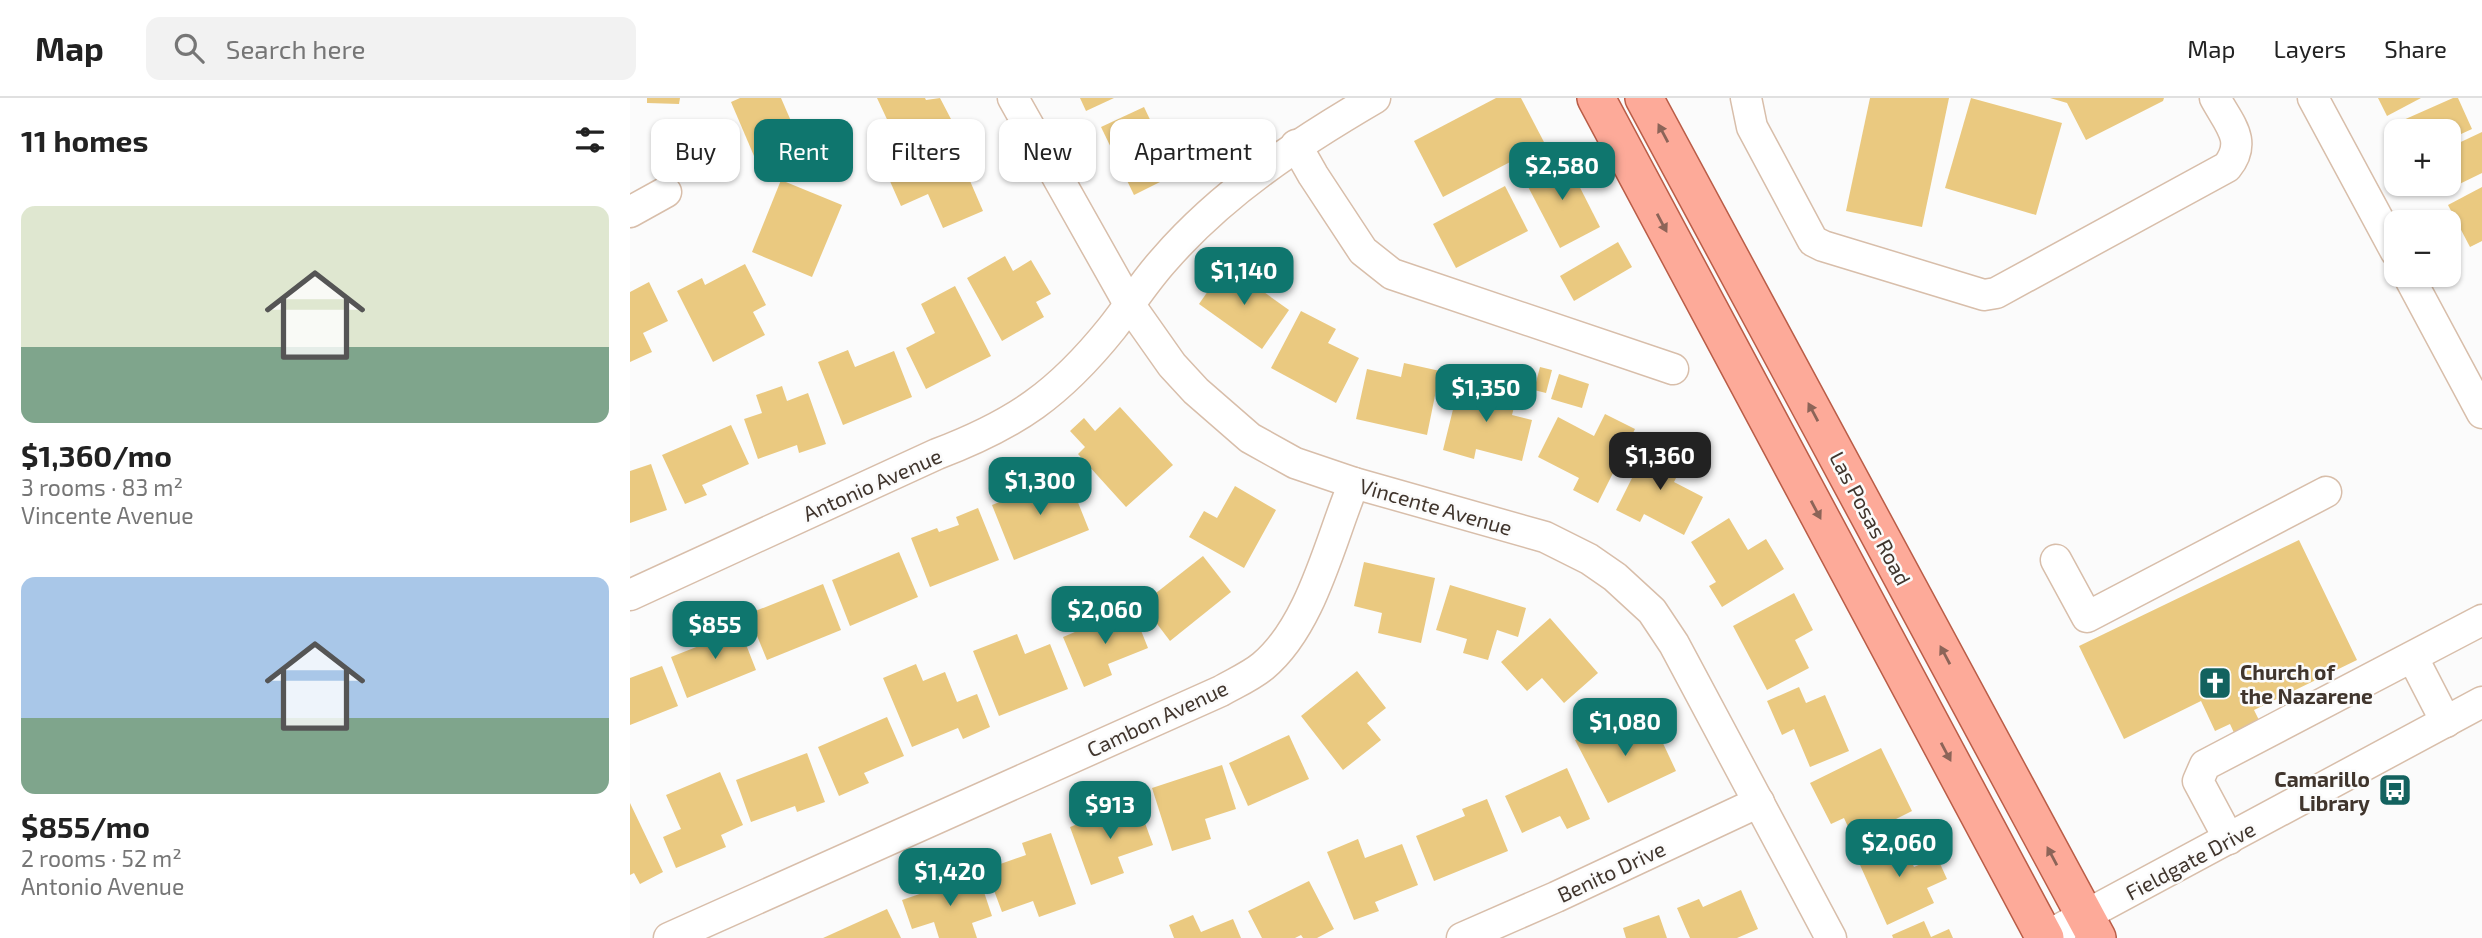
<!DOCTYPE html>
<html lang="en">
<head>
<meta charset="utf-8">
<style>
	:root { --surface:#fff; --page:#f2f2f2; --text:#222; --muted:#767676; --line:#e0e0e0; --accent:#0f766e }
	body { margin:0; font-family:"Exo 2",sans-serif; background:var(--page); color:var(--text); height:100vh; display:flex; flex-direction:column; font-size:26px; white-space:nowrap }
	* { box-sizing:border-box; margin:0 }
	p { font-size:23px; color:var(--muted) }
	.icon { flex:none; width:38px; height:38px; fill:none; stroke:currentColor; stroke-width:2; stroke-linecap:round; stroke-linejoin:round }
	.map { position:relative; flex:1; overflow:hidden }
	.panel { display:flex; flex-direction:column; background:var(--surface); width:630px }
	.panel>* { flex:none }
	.banner { position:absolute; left:21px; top:21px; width:665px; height:63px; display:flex; gap:14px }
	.buttons { position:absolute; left:1754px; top:21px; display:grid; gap:14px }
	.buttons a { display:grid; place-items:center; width:77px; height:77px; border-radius:14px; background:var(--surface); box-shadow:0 2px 5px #0004; font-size:35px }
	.price { position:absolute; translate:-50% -60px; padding:0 16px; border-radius:14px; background:var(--accent); color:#fff; font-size:23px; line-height:46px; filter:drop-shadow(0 2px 4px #0008) }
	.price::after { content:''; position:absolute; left:50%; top:42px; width:21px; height:16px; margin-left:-10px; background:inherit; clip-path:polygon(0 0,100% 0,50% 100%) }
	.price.selected { background:#222; color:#fff }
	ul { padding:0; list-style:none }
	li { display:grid; align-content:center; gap:14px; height:371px; padding:0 21px }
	li span { display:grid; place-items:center; height:217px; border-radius:14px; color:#555 }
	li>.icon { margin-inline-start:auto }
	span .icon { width:126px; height:126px; fill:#fffc; stroke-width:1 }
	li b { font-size:30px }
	h2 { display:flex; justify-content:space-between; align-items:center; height:84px; padding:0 21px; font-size:30px }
	.pill { padding:0 24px; border-radius:14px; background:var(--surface); box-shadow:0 2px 5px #0004; font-size:24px; line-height:63px }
	.pill.selected { background:var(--accent); color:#fff }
	header { display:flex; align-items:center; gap:42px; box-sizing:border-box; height:98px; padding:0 35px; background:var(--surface); border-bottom:2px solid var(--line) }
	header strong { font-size:33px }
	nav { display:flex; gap:38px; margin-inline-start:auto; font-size:24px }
	.search { width:490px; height:63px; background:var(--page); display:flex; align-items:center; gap:18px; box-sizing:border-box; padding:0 24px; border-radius:14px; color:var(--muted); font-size:26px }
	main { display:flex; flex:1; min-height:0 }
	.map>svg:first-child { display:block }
	.building { fill:#eac980 }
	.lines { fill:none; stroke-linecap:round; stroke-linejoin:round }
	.minor-casing { stroke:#d8beaa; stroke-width:33 }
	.major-casing { stroke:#ba5d47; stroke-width:40 }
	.minor { stroke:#fff; stroke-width:30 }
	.major { stroke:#fdaa99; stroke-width:37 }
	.oneway { fill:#8c6458 }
	.labels { text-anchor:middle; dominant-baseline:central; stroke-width:5; stroke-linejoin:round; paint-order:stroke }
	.street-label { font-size:21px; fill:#40352d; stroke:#fbfbfb }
	.poi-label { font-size:21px; font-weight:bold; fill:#40352d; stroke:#fbfbfb; text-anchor:start }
</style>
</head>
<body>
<header>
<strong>Map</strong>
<div class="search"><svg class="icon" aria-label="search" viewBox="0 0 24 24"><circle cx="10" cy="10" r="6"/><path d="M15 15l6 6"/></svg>Search here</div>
<nav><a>Map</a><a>Layers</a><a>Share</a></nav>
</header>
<main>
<section class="panel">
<h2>11 homes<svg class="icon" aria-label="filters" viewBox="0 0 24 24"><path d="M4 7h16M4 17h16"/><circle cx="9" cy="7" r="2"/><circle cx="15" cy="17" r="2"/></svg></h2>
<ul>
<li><span style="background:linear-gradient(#dfe7d0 65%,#7fa58c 0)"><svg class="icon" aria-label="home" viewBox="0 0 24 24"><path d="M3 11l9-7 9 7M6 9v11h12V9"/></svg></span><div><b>$1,360/mo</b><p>3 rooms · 83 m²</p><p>Vincente Avenue</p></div></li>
<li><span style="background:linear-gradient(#a9c7e8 65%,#7fa58c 0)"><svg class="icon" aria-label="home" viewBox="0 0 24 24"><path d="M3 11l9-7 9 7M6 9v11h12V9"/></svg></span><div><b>$855/mo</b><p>2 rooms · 52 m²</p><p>Antonio Avenue</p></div></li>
</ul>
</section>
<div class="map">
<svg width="1852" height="840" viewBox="0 0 1852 840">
	<rect width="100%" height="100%" fill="#fbfbfb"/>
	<g class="building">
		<path d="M17 0H50L49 6 17 5Z"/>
		<path d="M110 0H151L174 53 130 72 101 4Z"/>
		<path d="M247 0H295L296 2 310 0 322 23 270 49Z"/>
		<path d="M450 0H484L456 13Z"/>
		<path d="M866 0H891L915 46 813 99 784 43Z"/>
		<path d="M1240 0H1319L1292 129 1216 113Z"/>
		<path d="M1341 0 1432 25 1406 117 1315 90Z"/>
		<path d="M1420 0H1534L1533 3 1456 42 1437 5Z"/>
		<path d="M1748 0H1791L1757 18Z"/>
		<path d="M1823 0H1828L1842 31 1818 42V33H1765L1762 27Z"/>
		<path d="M514 9 546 76 504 97 471 29Z"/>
		<path d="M1852 34V75L1811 95 1807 86H1818V50Z"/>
		<path d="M329 39 340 66 334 69 353 113 313 130 298 96 271 108 255 72Z"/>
		<path d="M934 58 970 129 930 150 893 79Z"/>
		<path d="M151 82 212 107 182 179 122 154Z"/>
		<path d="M875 88 898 133 826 170 803 126Z"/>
		<path d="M1852 89V143L1840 149 1818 107Z"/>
		<path d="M988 144 1002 169 944 203 930 178Z"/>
		<path d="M375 158 383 173 401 162 421 196 406 204 414 219 372 243 337 180Z"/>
		<path d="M115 166 136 207 123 214 135 237 83 264 47 193 72 180 75 187Z"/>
		<path d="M596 167 659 212 632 251 569 206Z"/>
		<path d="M19 184 38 223 13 235 22 254 0 264V194Z"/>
		<path d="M325 188 361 258 296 291 276 250 305 235 291 206Z"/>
		<path d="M671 213 706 231 698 245 729 260 706 305 641 270Z"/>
		<path d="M218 252 225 269 264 253 282 299 213 327 188 264Z"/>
		<path d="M774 265 810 273 797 337 726 321 737 271 771 279Z"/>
		<path d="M910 269 922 272 916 295 904 292Z"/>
		<path d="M929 276 959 286 952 310 921 301Z"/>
		<path d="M830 283 887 297 882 317 902 322 892 363 846 351 844 361 813 352Z"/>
		<path d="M152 288 157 303 178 295 196 346 169 355 167 347 128 361 114 321 132 315 126 297Z"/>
		<path d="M490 309 543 367 496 409 448 356 455 349 440 333 454 320 465 333Z"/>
		<path d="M975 316 1005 331 968 405 943 392 949 380 908 359 928 319 964 338Z"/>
		<path d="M101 327 119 366 72 387 77 397 55 406 32 357Z"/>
		<path d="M1020 344 1055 362 1044 384 1073 399 1054 437 1014 416 1010 424 986 412Z"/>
		<path d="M21 366 37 412 0 425V373Z"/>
		<path d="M437 377 459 432 384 462 362 407Z"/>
		<path d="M605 388 646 412 614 470 559 439 574 413 587 420Z"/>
		<path d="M348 410 369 462 300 489 281 440 307 430 309 434 329 427 326 419Z"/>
		<path d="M1099 420 1118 452 1136 441 1154 471 1092 509 1079 488 1086 484 1061 444Z"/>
		<path d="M1669 442 1727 562 1624 612 1630 624 1605 637 1600 626 1585 633 1571 603 1494 641 1449 548Z"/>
		<path d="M269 454 288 499 220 528 202 482Z"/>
		<path d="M573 458 601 494 540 543 512 506Z"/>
		<path d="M734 464 805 480 791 545 748 535 752 515 724 508Z"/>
		<path d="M193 486 211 532 137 562 118 516Z"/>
		<path d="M820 487 896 510 888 539 867 532 858 562 833 555 837 541 806 532Z"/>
		<path d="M1164 495 1183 532 1165 542 1179 570 1137 592 1103 528Z"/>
		<path d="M502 510 518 550 478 566 482 577 454 589 433 539Z"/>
		<path d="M920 520 968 575 934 605 912 580 897 593 871 564Z"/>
		<path d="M106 521 126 572 57 600 41 559 84 542 80 531Z"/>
		<path d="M387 536 395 556 420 546 438 591 369 618 343 553Z"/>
		<path d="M286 566 293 583 315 574 327 604 347 596 360 629 333 641 328 630 282 649 253 580Z"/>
		<path d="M32 568 48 608 0 627V580Z"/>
		<path d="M727 573 756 610 737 625 751 642 713 672 671 618Z"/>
		<path d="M1169 589 1176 605 1195 597 1219 653 1180 669 1164 631 1152 637 1137 603Z"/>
		<path d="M996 617 1005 635 1024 626 1046 673 978 705 945 642Z"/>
		<path d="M257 619 274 658 234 675 239 685 209 698 188 649Z"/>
		<path d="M659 637 679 681 618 708 599 665Z"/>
		<path d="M1251 650 1282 713 1224 742 1214 720 1201 726 1180 685Z"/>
		<path d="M177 655 195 704 167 714 165 708 121 724 106 682Z"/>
		<path d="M592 667 606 711 575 721 581 741 542 753 522 690Z"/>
		<path d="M937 670 960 721 937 731 930 718 892 735 875 698Z"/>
		<path d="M90 674 113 727 91 737 96 749 46 770 33 739 51 731 36 697Z"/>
		<path d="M857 701 878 753 804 783 786 738 835 718 832 711Z"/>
		<path d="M507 703 523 747 488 759 494 775 461 787 440 729Z"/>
		<path d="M0 705 33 774 10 786 4 775 0 777Z"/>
		<path d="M421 735 446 806 409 819 403 803 372 814 356 771 396 757 392 745Z"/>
		<path d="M1270 737 1284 769 1307 759 1317 781 1297 790 1304 805 1257 827 1226 758Z"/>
		<path d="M728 741 735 760 772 746 788 787 745 804 749 813 724 822 697 754Z"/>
		<path d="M348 776 362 818 342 825 347 840H309L304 824 282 831 272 802Z"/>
		<path d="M679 783 704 831 687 840H673L671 837 665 840H632L618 813Z"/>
		<path d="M1111 792 1128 831 1107 840H1060L1047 810 1069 801 1073 809Z"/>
		<path d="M257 811 271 840H193Z"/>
		<path d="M563 817 571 834 603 821 611 840H544L539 827Z"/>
		<path d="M1029 817 1037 840H996L993 830Z"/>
		<path d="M1294 823 1301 839 1319 831 1323 840H1263L1262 837Z"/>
	</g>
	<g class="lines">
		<defs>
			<g id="minor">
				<path d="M383 0 499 206 542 267 566 293 620 340 665 365 724 385 915 439 959 461 985 479 1022 513 1044 546 1201 840"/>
				<path d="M1116 0 1122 29 1183 143 1193 148 1354 197 1366 195 1597 69C1618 43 1599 26 1585 0"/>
				<path d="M1683 0 1766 154"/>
				<path d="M666 47 683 77 733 153 762 176 1043 271"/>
				<path d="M0 114 36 94"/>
				<path d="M1778 177 1852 315"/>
				<path d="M1426 462 1457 519 1696 394"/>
				<path d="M0 497 307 356C386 326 429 296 482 230 500 207 515 183 534 162 593 94 668 45 745 0"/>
				<path d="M1783 560 1816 624"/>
				<path d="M1599 741 1568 683 1575 667 1852 522"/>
				<path d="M1415 839 1852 604"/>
				<path d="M39 840 591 593C605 585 621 578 633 568 682 527 700 442 724 385"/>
				<path d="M832 840 926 799 1129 704"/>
			</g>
			<g id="major">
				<path d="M966 0 1415 840"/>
				<path d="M1014 0 1467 840"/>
			</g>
		</defs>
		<use href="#minor" class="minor-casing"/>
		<use href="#major" class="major-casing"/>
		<use href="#minor" class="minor"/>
		<use href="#major" class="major"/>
	</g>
	<defs><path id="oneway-solid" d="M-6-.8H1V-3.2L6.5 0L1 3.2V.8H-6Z" transform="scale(1.75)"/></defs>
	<g class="oneway">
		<use href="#oneway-solid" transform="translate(1033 35) rotate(-118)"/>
		<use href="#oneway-solid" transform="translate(1032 125) rotate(62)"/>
		<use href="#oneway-solid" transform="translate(1183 314) rotate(-118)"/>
		<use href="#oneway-solid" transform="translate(1186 412) rotate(62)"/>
		<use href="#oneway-solid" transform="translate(1315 557) rotate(-118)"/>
		<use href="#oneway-solid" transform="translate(1316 654) rotate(62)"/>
		<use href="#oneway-solid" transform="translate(1422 758) rotate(-118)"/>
	</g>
	<defs>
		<symbol id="church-square" viewBox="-11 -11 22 22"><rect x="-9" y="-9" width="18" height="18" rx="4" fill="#13625f" stroke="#fbfbfb"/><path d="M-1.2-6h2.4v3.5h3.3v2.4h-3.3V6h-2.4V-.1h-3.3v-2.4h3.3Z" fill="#fff"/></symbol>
		<symbol id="bus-square" viewBox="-11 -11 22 22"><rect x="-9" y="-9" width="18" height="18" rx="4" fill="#13625f" stroke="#fbfbfb"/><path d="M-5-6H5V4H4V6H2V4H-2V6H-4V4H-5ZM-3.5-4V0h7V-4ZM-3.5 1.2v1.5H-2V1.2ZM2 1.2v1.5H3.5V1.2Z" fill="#fff"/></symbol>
	</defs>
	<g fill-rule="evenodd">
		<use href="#church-square" x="1566" y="566" width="38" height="38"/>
		<use href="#bus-square" x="1746" y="673" width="38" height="38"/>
	</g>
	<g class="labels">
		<g class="street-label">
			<text transform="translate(242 386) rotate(-24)">Antonio Avenue</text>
			<text transform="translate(806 408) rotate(16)">Vincente Avenue</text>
			<text transform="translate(1241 420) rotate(62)">Las Posas Road</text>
			<text transform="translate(527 620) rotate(-25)">Cambon Avenue</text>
			<text transform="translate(1560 762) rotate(-28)">Fieldgate Drive</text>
			<text transform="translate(981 773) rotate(-25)">Benito Drive</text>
		</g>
		<g class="poi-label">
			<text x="1610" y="573">Church of<tspan x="1610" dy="24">the Nazarene</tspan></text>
			<text x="1740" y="680" text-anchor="end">Camarillo<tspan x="1740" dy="24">Library</tspan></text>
		</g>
	</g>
</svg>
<div class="buttons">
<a>+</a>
<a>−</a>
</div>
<b class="price" style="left:932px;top:104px">$2,580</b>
<b class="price" style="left:614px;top:209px">$1,140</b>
<b class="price" style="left:856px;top:326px">$1,350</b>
<b class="price selected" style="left:1030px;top:394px">$1,360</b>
<b class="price" style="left:410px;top:419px">$1,300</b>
<b class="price" style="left:475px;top:548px">$2,060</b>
<b class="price" style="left:85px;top:563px">$855</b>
<b class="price" style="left:995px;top:660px">$1,080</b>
<b class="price" style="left:480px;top:743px">$913</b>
<b class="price" style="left:1269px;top:781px">$2,060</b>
<b class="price" style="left:320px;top:810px">$1,420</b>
<div class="banner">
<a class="pill">Buy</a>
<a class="pill selected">Rent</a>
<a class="pill">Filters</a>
<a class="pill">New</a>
<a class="pill">Apartment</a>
</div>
</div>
</main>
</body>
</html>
